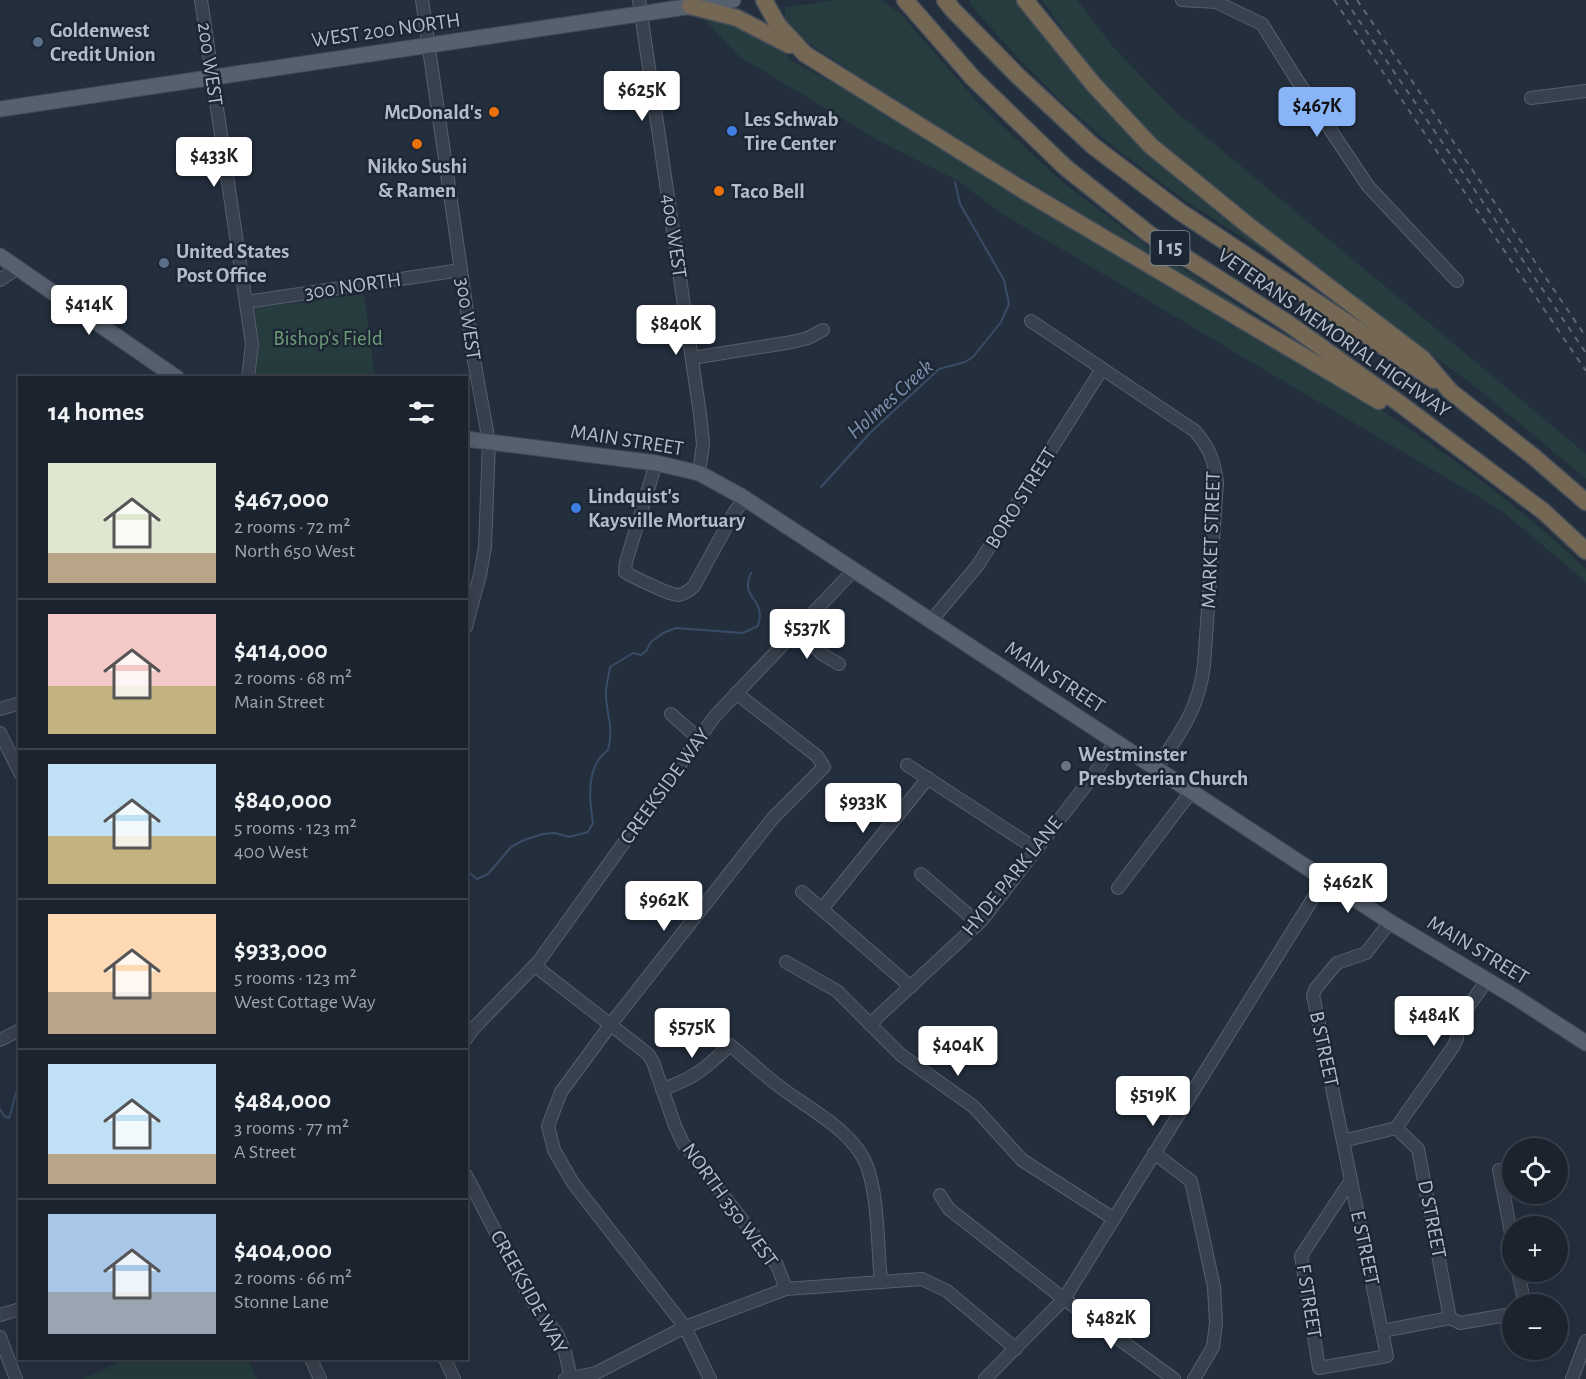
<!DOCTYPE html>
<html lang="en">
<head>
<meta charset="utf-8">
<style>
	:root { --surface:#1b232e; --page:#282f3a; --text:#f1f3f6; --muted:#a0a4aa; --line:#39404a; --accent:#8ab4f8 }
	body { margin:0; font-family:"Alegreya Sans",sans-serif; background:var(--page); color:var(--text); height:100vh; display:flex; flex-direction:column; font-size:22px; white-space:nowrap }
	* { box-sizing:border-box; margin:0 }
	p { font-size:20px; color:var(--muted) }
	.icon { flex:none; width:33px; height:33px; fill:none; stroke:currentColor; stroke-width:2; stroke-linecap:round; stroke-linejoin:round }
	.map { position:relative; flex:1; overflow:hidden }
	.details { position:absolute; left:18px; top:376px; width:450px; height:984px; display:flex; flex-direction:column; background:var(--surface); border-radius:0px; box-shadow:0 6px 24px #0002,0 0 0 2px var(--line) }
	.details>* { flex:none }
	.tools { position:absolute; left:1502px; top:1138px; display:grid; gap:12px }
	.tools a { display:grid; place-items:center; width:66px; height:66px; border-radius:50%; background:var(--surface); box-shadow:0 6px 24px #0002,0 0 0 2px var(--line); font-size:30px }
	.price { position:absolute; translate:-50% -51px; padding:0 14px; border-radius:6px; background:#fff; color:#222; font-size:20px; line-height:39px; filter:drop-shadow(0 2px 3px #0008) }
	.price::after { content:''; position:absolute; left:50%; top:36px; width:18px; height:14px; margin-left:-9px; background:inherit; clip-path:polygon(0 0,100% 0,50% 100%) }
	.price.current { background:var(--accent); color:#111 }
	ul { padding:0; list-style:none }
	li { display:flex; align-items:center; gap:18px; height:150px; padding:0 30px }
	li+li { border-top:2px solid var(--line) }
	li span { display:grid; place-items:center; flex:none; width:168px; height:120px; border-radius:0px; color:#555 }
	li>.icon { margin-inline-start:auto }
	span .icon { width:72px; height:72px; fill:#fffc; stroke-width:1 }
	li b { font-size:26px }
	h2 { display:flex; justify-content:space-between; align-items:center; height:72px; padding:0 30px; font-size:26px }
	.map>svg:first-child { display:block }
	.green { fill:#263c3f }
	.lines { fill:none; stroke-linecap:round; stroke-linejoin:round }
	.stream { stroke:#394c67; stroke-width:2 }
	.minor-casing { stroke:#565f6c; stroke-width:14 }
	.major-casing { stroke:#414a57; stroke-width:17 }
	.highway-casing { stroke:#434c59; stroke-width:19 }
	.minor { stroke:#38414e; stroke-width:12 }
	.major { stroke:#56606e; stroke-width:15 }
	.highway { stroke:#746855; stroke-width:16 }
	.rail { stroke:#5a6575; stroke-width:2; stroke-dasharray:6 6; stroke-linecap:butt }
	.service-dot { fill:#5c6f8a; stroke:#1d2633; stroke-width:2 }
	.food-dot { fill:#e8710a; stroke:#1d2633; stroke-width:2 }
	.shop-dot { fill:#3f7fe0; stroke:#1d2633; stroke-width:2 }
	.worship-dot { fill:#6b7280; stroke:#1d2633; stroke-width:2 }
	.labels { text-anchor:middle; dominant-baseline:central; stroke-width:5; stroke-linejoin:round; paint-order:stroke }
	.shield { fill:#1d2633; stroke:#878f9c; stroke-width:1.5 }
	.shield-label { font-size:20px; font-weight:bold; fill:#b4bcc9 }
	.poi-label { font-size:21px; font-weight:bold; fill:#b4bcc9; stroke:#1d2633; text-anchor:start }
	.street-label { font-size:21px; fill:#b4bcc9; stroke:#1d2633 }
	.park-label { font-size:21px; fill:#6b9a76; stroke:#1d2633 }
	.water-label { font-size:22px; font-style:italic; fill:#7c92b1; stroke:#1d2633 }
</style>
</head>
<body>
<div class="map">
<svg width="1586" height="1379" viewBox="0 0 1586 1379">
	<rect width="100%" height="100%" fill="#242f3e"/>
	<g class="green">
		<path d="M839 0H881L900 13 982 107 1061 181 1143 243 1262 320 1269 326 909 110 794 33 785 22V7Z"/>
		<path d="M971 0H1017L1069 69 1113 117 1301 275 1184 200 1110 144 1061 101 1019 59 969 3Z"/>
		<path d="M1042 0H1077L1114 48 1175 111 1586 454V479L1477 388 1262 227 1152 136 1094 75Z"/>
		<path d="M713 16 724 18 784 50 789 60 845 89 1386 413C1459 462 1522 509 1586 569V582L1502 511 999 212 960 182 881 142 740 57 704 19Z"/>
		<path d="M364 294 375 378H254L259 344 254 308Z"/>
		<path d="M125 1359H248L257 1379H82Z"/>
	</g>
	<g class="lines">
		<g class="stream">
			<path d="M821 487 871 432 939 369 965 362 973 357 1001 322 1009 304 1004 280 960 204 955 182"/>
			<path d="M466 870 477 879 488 874 511 847 524 840 543 834 555 833 569 837 588 832 593 823C589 798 586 766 608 750 614 727 607 718 606 696 605 687 609 676 610 667L633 653 641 655 646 651 651 642 663 633 676 628 743 633 758 626C767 596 739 601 751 573"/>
			<path d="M0 1109 4 1116 9 1118C14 1106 13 1095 20 1085"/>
		</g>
		<defs>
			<g id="minor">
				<path d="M201 0 252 344 248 378"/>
				<path d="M422 0 474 360 489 442 485 547 480 575 466 627"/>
				<path d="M639 0 700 414 703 444 699 473"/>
				<path d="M1182 0 1216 2 1262 24 1295 77 1368 186 1457 281"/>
				<path d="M1531 98 1586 91"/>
				<path d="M0 280 18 268"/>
				<path d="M246 302 461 270"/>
				<path d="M1031 321 1195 431C1210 449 1214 460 1217 483L1204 665C1199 709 1180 733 1156 769"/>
				<path d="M692 358 792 342 808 338 823 330"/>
				<path d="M656 463 626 562 625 572C633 577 670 595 678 595 685 594 690 590 694 586L735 511 745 499"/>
				<path d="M931 621 978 565 1102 369"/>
				<path d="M797 629 822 654 839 664"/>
				<path d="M0 709 20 703"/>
				<path d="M671 714 698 738"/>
				<path d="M0 733 20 773"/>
				<path d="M907 765 1036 849"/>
				<path d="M921 874 978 923"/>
				<path d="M1118 888 1191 792"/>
				<path d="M802 892 911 987"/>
				<path d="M822 909 928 778"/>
				<path d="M786 962 837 991 901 1055 974 1107 1022 1160 1114 1219"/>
				<path d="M535 966 648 1054 653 1062 675 1126 683 1143 777 1265 786 1289"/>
				<path d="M870 1024 982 920 1093 776 1115 742"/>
				<path d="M466 1039 473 1029 539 961 715 716 853 571"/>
				<path d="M0 1040 20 1030"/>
				<path d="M662 1089C694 1079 707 1067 730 1045 747 1059 763 1074 780 1087 809 1109 854 1131 867 1166 879 1200 877 1245 881 1281"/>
				<path d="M1396 1128 1418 1149 1450 1318"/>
				<path d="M1396 1128 1453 1047 1457 1039 1458 1021 1487 980"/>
				<path d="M1343 1141 1396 1128"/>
				<path d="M1154 1153 1191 1181 1214 1287 1216 1323 1213 1347 1194 1379"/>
				<path d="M1499 1170 1512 1238"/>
				<path d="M466 1175 531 1300 557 1334 565 1352 571 1378"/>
				<path d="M1351 1180 1301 1256 1319 1368 1387 1356 1313 995 1316 988 1337 963 1366 953 1390 922"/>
				<path d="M940 1195 949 1209 1064 1299 1174 1379"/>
				<path d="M1518 1272 1525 1305"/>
				<path d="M0 1315 20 1309"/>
				<path d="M1450 1318 1460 1323 1512 1314"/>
				<path d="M1382 1331 1450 1318"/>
				<path d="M0 1337 16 1379"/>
				<path d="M311 1359 320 1379"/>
				<path d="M445 1359 454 1379"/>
				<path d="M565 1379 596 1373 685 1327 786 1289 922 1279 947 1291 1016 1349"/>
				<path d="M710 1379 685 1327 573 1183 554 1150 548 1126 561 1092 611 1024 773 818 824 767 817 756 736 693"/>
				<path d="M985 1379 1064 1299 1325 879"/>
				<path d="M1572 1379 1586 1341"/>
			</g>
			<g id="major">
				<path d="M0 109 733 0"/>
				<path d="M0 256 177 378"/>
				<path d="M466 439 656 463 699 473 741 496 1390 922 1515 997 1586 1043"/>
			</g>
			<g id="highway">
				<path d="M764 0 778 25 805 54 1023 190 1379 401"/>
				<path d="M905 0 973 78 1065 167 1149 234 1289 324 1399 403 1543 511 1586 551"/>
				<path d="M945 0 953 10 1018 76 1093 146 1179 211 1434 380"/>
				<path d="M1025 0 1094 85 1151 146 1249 226 1422 358 1450 391 1534 457 1586 502"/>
				<path d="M690 6 737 18 789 45"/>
			</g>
		</defs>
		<use href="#minor" class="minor-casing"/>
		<use href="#major" class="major-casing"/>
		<use href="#highway" class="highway-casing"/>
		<use href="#minor" class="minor"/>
		<use href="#major" class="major"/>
		<use href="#highway" class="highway"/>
		<g class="rail">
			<path d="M1334 0 1586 371"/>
			<path d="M1345 0 1586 353"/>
			<path d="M1357 0 1586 337"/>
		</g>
	</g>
	<g class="service-dot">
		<circle cx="38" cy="42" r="6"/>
		<circle cx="164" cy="263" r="6"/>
	</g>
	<g class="food-dot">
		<circle cx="494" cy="112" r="6"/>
		<circle cx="417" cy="144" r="6"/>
		<circle cx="719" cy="191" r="6"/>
	</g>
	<g class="shop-dot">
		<circle cx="732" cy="131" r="6"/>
		<circle cx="576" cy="508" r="6"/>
	</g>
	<circle class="worship-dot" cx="1066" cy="766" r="6"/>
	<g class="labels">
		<rect class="shield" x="1150.5" y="231" width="39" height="34" rx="4.5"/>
		<g class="shield-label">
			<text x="1170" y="248">I 15</text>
		</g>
		<g class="poi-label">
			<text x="50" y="30">Goldenwest<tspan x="50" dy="24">Credit Union</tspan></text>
			<text x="482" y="112" text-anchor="end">McDonald's</text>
			<text x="744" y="119">Les Schwab<tspan x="744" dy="24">Tire Center</tspan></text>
			<text x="417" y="166" text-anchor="middle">Nikko Sushi<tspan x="417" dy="24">&amp; Ramen</tspan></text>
			<text x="731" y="191">Taco Bell</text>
			<text x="176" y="251">United States<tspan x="176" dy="24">Post Office</tspan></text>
			<text x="588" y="496">Lindquist's<tspan x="588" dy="24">Kaysville Mortuary</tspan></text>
			<text x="1078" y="754">Westminster<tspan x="1078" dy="24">Presbyterian Church</tspan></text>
		</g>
		<g class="street-label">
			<text transform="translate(386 30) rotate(-8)">WEST 200 NORTH</text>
			<text transform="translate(210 64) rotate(82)">200 WEST</text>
			<text transform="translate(674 236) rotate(82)">400 WEST</text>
			<text transform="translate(353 286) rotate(-8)">300 NORTH</text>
			<text transform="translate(468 319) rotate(82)">300 WEST</text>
			<text transform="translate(1334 333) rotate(35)">VETERANS MEMORIAL HIGHWAY</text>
			<text transform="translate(627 440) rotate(9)">MAIN STREET</text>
			<text transform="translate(1021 498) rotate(-58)">BORO STREET</text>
			<text transform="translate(1211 540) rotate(-88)">MARKET STREET</text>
			<text transform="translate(1055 677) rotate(33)">MAIN STREET</text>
			<text transform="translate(665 786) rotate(-54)">CREEKSIDE WAY</text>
			<text transform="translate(1012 876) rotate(-51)">HYDE PARK LANE</text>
			<text transform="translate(1478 950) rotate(31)">MAIN STREET</text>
			<text transform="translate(1324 1049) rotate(78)">B STREET</text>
			<text transform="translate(730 1205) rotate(54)">NORTH 350 WEST</text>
			<text transform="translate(1432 1219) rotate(79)">D STREET</text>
			<text transform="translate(1365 1248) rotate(78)">E STREET</text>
			<text transform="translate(529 1292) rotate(61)">CREEKSIDE WAY</text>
			<text transform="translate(1309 1301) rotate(81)">F STREET</text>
		</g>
		<g class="park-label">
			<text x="328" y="338">Bishop's Field</text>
		</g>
		<g class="water-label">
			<text transform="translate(890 399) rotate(-42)">Holmes Creek</text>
		</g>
	</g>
</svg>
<div class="tools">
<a><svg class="icon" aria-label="locate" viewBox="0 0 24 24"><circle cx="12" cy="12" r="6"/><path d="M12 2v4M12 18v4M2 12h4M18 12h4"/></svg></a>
<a>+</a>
<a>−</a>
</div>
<b class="price" style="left:642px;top:122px">$625K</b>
<b class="price current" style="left:1317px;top:138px">$467K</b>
<b class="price" style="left:214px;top:188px">$433K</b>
<b class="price" style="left:89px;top:336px">$414K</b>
<b class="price" style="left:676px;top:356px">$840K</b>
<b class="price" style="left:807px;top:660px">$537K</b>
<b class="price" style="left:863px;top:834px">$933K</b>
<b class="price" style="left:1348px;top:914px">$462K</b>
<b class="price" style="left:664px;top:932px">$962K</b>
<b class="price" style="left:1434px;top:1047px">$484K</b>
<b class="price" style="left:692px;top:1059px">$575K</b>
<b class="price" style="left:958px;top:1077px">$404K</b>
<b class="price" style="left:1153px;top:1127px">$519K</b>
<b class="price" style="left:1111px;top:1350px">$482K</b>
<section class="details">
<h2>14 homes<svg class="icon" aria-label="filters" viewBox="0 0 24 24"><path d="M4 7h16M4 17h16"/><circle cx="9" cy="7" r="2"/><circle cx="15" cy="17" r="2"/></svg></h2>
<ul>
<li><span style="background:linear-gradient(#dfe7d0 75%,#b9a48a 0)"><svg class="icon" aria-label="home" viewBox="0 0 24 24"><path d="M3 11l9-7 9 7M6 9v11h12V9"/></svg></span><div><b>$467,000</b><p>2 rooms · 72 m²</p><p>North 650 West</p></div></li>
<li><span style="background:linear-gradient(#f6c9c9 60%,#c2b280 0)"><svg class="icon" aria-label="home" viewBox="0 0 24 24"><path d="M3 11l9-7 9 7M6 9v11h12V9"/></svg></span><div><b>$414,000</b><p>2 rooms · 68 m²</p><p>Main Street</p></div></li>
<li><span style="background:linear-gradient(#bfe0f5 60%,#c2b280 0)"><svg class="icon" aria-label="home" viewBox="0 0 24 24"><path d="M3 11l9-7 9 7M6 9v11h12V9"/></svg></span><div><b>$840,000</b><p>5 rooms · 123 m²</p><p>400 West</p></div></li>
<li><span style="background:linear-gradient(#ffd9b3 65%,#b9a48a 0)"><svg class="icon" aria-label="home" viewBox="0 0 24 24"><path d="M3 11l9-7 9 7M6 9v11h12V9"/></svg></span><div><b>$933,000</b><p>5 rooms · 123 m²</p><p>West Cottage Way</p></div></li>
<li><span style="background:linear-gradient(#bfe0f5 75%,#b9a48a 0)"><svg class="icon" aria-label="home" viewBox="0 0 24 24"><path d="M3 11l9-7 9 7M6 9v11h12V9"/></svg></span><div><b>$484,000</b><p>3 rooms · 77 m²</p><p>A Street</p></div></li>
<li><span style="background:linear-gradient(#a9c7e8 65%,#9aa5b1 0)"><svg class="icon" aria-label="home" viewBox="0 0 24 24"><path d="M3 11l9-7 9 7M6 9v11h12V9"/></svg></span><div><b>$404,000</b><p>2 rooms · 66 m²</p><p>Stonne Lane</p></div></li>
</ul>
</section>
</div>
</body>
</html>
